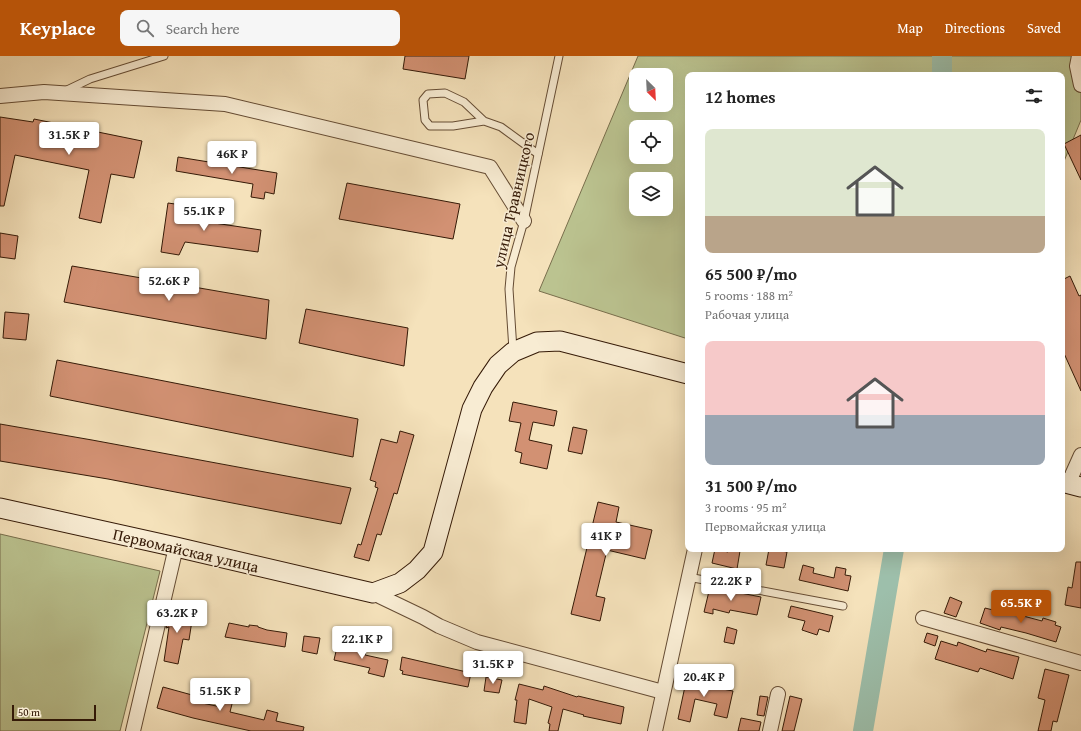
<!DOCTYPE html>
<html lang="en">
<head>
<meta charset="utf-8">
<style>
	:root { --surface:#fff; --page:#f6f6f6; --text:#222; --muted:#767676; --accent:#b45309 }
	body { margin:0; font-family:"Gentium Book Plus",serif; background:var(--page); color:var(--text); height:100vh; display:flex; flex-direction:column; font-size:15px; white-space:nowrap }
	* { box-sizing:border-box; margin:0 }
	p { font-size:13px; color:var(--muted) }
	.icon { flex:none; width:22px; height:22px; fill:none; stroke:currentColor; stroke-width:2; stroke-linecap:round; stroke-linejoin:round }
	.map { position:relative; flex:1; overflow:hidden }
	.drawer { position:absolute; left:685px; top:16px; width:380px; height:480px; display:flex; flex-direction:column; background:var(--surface); border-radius:8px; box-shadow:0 4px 16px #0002 }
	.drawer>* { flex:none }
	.needle { width:26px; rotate:156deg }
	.fabs { position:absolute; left:629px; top:12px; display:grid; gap:8px }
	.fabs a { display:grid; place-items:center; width:44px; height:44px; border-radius:8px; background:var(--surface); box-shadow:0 4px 16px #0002; font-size:20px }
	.scale { position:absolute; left:12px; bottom:10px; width:84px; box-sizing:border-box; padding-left:4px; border:2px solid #351a07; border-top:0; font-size:11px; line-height:14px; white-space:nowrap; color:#351a07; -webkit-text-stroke:3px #f8ecd3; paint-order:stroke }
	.price { position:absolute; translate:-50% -34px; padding:0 9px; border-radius:4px; background:#fff; color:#222; font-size:13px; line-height:26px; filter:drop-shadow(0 1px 2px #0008) }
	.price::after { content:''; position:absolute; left:50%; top:24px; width:12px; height:9px; margin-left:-6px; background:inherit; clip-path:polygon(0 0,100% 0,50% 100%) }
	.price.active { background:var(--accent); color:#fff }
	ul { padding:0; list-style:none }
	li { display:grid; align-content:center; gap:8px; height:212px; padding:0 20px }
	li span { display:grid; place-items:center; height:124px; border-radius:8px; color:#555 }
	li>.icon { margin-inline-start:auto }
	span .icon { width:72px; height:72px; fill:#fffc; stroke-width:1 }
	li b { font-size:17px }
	h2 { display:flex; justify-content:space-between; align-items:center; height:48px; padding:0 20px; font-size:17px }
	header { display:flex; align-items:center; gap:24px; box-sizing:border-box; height:56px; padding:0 20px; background:var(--accent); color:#fff }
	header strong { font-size:19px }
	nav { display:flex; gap:22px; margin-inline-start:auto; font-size:14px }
	.search { width:280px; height:36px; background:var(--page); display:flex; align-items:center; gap:10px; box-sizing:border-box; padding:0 14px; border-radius:8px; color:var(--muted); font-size:15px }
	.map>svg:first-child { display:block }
	.green { fill:#bbc390; stroke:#786e4c; fill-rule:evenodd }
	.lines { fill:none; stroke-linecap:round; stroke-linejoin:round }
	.river { stroke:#9dbfab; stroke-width:20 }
	.building { fill:#d29173; stroke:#351a07 }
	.lane-casing { stroke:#654c34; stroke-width:9 }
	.street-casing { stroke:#654c34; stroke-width:16 }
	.secondary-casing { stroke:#351a07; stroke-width:21 }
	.lane { stroke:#f8ecd3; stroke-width:7 }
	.street { stroke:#f8ecd3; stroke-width:14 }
	.secondary { stroke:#f8ecd3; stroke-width:19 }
	.labels { text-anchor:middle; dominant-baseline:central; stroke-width:3; stroke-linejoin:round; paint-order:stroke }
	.street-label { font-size:16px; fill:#351a07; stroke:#f8ecd3 }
</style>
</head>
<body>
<header>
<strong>Keyplace</strong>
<div class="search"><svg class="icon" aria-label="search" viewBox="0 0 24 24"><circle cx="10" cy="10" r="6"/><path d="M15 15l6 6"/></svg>Search here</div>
<nav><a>Map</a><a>Directions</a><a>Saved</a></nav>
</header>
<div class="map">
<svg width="1081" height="675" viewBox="0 0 1081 675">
	<rect width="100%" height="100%" fill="#f5e2bb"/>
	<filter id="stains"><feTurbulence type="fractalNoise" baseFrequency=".005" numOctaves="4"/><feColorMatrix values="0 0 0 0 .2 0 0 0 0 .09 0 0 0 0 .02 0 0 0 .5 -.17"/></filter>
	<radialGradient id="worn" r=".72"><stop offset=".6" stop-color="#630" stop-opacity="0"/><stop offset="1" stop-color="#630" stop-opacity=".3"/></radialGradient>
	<g class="green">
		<path d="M638 0H1081V64L1062 110V19H688V283L539 235ZM636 19H666V49H636ZM636 71H666V101H636ZM636 123H666V153H636Z"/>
		<path d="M0 478 160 515 120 675H0Z"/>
	</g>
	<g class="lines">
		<g class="river">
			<path d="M942 19V0"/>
			<path d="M863 675 894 493"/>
		</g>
	</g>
	<g class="building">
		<path d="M405 0H469L465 23 403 13Z"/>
		<path d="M0 61 33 66 34 63 142 85 134 122 111 118 101 167 79 162 89 114 15 99 4 150H0Z"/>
		<path d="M1081 79V124L1064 88Z"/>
		<path d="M178 101 277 117 274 138 265 136 264 143 251 141 253 128 176 115Z"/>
		<path d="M347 127 460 148 453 183 339 163Z"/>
		<path d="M168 147 196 151 194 164 261 174 258 196 185 186 179 199 161 196Z"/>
		<path d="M0 177 18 180 15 203 0 201Z"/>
		<path d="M72 210 269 244 266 283 64 246Z"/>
		<path d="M1070 220 1079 240 1081 239V335L1062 293V224Z"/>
		<path d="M306 253 408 272 404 310 299 287Z"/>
		<path d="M5 256 29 258 26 284 3 282Z"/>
		<path d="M57 304 358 363 353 401 50 340Z"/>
		<path d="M513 346 557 355 554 370 533 366 529 384 552 389 547 413 520 407 522 397 515 395 521 367 509 365Z"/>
		<path d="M0 368 92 384 351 432 341 468 108 423 0 405Z"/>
		<path d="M573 371 587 374 582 398 568 395Z"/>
		<path d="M400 375 414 379 397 438 394 437 381 479 377 478 369 505 354 501 358 488 361 489 378 432 375 431 376 426 370 424 381 383 397 387Z"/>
		<path d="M598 446 619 451 616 466 652 474 645 503 607 494 596 540 605 542 600 565 571 558Z"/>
		<path d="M715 493 728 496 729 493 740 495 737 513 712 507Z"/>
		<path d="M769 493 787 496 784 512 766 509Z"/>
		<path d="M1076 506H1081V552L1065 549 1068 531 1072 532Z"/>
		<path d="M803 509 814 512 813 517 834 522 836 511 846 513 845 519 851 520 848 535 799 524Z"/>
		<path d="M710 531 761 541 757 559 730 554 729 557 713 553V558L704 556Z"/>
		<path d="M950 541 962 546 956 561 944 557Z"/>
		<path d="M791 550 833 560 829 576 819 573 817 579 802 574 805 565 788 561Z"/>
		<path d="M985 552 997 555V553L1042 565 1043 562 1056 566 1055 569 1061 571 1056 586 1026 577 1001 571 1000 574 980 567Z"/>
		<path d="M170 554 193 558 189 584 183 583 178 608 164 605 169 571 166 572Z"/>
		<path d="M229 567 249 571V569L258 570V571L267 574 287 577 285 591 225 581Z"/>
		<path d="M727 571 737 574 734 588 724 586Z"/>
		<path d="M927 577 938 580 935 590 924 586Z"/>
		<path d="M304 580 320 582 317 598 302 595Z"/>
		<path d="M941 585 957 590 958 586 986 596 987 593 1019 601 1013 623 980 612 978 616 935 603Z"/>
		<path d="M337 591 366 595 365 599 388 604 384 621 368 617 370 612 334 604Z"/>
		<path d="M402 601 471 617 468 631 402 618 403 615 400 614Z"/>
		<path d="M1045 613 1069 619 1057 666 1053 665 1051 675H1038L1045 644 1038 642Z"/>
		<path d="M486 621 502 624 499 637 484 635Z"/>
		<path d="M687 621 708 625 707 630 733 635 727 662 714 659 717 648 695 643 690 666 678 663Z"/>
		<path d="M519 628 543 634 544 630 577 641 578 640 624 651 621 668 583 660 584 659 563 653 558 675H549L550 668 548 667 552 651 529 643 526 668 514 666 517 644H515Z"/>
		<path d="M163 631 203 642 202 647 221 651 226 634 235 636 230 656 264 664 267 654 278 657 276 665 304 671 303 675H251L193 662 157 652Z"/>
		<path d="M760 640 768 641 764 660 757 659Z"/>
		<path d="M790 640 802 643 794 675H782Z"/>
		<path d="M741 662 761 666 759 675H738Z"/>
	</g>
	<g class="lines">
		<defs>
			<g id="lane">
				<path d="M66 36 67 34 90 23 164 0"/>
				<path d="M484 65 453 70H430L425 64 423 44 428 38 445 37 464 46 484 65 501 71 538 98"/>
				<path d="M513 294 509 233 511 211 524 165 559 0"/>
				<path d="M688 521 843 550"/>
			</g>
			<g id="street">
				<path d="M1079 0 1077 10 1081 29"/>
				<path d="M0 40 44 36 225 48 490 111 524 165"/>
				<path d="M1068 428 1081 399"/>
				<path d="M373 537 423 561 439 570 477 586 663 636"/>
				<path d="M923 562 1081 607"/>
				<path d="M133 675 176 491"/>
				<path d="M655 675 695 493"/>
				<path d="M770 675 778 638"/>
			</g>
			<g id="secondary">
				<path d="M1062 426 1081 431"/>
				<path d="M0 452 176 491 373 537 400 527 417 514 433 496 472 353 483 331 498 309 513 296 537 286 560 285 688 318"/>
			</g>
		</defs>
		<use href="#lane" class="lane-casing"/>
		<use href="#street" class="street-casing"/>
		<use href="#secondary" class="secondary-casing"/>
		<use href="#lane" class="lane"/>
		<use href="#street" class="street"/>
		<use href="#secondary" class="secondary"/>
	</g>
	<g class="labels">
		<g class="street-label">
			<text transform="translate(513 144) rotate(-77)">улица Травницкого</text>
			<text transform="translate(186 494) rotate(13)">Первомайская улица</text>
		</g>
	</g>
	<rect width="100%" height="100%" filter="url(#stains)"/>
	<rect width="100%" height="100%" fill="url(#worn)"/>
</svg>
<div class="fabs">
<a><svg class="needle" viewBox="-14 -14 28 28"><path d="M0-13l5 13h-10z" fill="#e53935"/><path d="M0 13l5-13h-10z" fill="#767676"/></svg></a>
<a><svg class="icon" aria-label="locate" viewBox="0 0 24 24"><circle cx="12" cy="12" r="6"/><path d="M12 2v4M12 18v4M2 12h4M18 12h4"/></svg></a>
<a><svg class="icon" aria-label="layers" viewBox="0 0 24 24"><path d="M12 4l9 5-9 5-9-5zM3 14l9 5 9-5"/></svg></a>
</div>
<div class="scale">50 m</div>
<b class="price" style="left:69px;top:100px">31.5K ₽</b>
<b class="price" style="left:232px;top:119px">46K ₽</b>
<b class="price" style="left:204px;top:176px">55.1K ₽</b>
<b class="price" style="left:169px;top:246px">52.6K ₽</b>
<b class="price" style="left:606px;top:501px">41K ₽</b>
<b class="price" style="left:731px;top:546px">22.2K ₽</b>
<b class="price active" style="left:1021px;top:568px">65.5K ₽</b>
<b class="price" style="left:177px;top:578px">63.2K ₽</b>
<b class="price" style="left:362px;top:604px">22.1K ₽</b>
<b class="price" style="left:493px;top:629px">31.5K ₽</b>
<b class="price" style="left:704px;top:642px">20.4K ₽</b>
<b class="price" style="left:220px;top:656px">51.5K ₽</b>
<section class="drawer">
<h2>12 homes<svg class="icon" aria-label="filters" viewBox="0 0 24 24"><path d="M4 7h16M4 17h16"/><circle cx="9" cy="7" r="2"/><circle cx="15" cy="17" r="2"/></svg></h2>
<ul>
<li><span style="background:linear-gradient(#dfe7d0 70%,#b9a48a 0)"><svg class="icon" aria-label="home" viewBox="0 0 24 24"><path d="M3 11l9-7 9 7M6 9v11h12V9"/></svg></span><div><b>65 500 ₽/mo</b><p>5 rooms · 188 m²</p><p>Рабочая улица</p></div></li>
<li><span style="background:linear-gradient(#f6c9c9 60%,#9aa5b1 0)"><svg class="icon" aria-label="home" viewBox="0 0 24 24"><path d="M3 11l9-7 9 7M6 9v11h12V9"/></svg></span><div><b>31 500 ₽/mo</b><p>3 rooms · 95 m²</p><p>Первомайская улица</p></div></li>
</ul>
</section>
</div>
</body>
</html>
